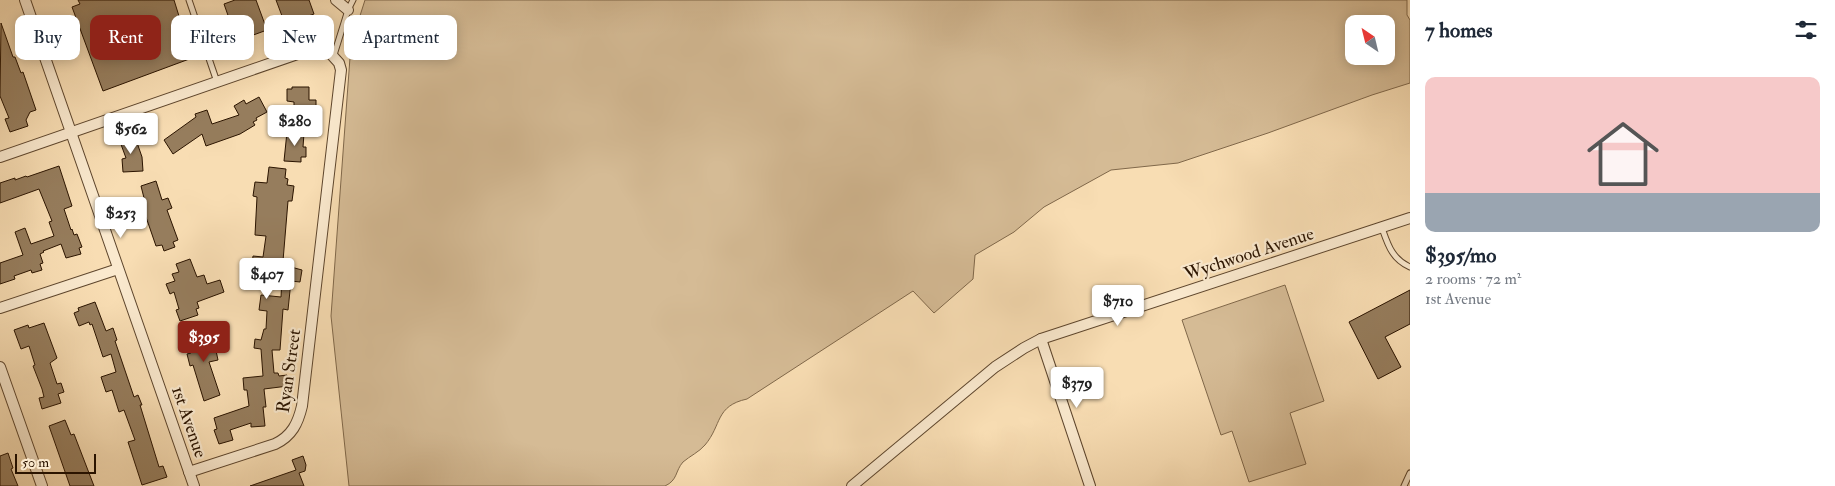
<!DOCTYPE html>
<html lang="en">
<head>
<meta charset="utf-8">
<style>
	:root { --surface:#fff; --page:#f6f6f7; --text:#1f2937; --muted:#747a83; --accent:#8f2418 }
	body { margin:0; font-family:"IM FELL Double Pica",serif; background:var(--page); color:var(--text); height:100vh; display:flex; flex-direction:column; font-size:19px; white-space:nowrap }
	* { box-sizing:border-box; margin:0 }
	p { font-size:16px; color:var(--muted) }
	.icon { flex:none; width:28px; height:28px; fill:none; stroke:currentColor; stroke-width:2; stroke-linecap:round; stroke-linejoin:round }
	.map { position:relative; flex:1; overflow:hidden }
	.side { display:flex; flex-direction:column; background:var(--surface); width:425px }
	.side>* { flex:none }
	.hud { position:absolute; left:15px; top:15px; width:475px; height:45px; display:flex; gap:10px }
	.needle { width:32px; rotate:325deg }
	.controls { position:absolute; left:1345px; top:15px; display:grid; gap:10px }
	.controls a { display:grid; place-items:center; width:50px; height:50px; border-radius:10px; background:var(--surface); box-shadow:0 2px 12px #0003; font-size:25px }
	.scale { position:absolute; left:15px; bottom:12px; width:81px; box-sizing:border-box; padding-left:5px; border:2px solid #2b1400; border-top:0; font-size:14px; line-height:18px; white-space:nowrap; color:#2b1400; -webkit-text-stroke:4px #fae9ce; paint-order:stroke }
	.price { position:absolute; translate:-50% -42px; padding:0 11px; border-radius:5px; background:#fff; color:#222; font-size:16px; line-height:32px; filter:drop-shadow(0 1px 2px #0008) }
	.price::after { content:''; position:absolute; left:50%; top:30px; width:15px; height:11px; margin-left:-8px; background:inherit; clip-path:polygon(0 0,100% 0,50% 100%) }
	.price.selected { background:var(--accent); color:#fff }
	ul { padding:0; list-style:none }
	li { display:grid; align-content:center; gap:10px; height:265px; padding:0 15px }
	li span { display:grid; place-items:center; height:155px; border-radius:10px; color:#555 }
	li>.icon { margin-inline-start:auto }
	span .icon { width:90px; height:90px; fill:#fffc; stroke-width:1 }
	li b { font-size:21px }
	h2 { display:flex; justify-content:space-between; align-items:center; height:60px; padding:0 15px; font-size:21px }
	.chip { padding:0 18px; border-radius:10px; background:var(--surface); box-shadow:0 2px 12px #0003; font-size:18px; line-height:45px }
	.chip.selected { background:var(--accent); color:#fff }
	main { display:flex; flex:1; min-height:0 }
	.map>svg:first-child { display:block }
	.green { fill:#d5bb95; stroke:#80684a; fill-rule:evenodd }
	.building { fill:#967d5d; stroke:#2b1400 }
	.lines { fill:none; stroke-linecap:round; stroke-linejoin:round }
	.lane-casing { stroke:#5e462d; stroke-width:7 }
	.street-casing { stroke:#5e462d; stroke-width:12 }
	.lane { stroke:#fae9ce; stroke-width:5 }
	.street { stroke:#fae9ce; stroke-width:10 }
	.labels { text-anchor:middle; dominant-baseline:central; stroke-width:4.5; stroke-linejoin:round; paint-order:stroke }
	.street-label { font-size:18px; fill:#2b1400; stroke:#fae9ce }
</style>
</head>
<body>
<main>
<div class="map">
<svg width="1410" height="486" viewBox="0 0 1410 486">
	<rect width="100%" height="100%" fill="#f8ddb3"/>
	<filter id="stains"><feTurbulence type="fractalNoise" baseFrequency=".004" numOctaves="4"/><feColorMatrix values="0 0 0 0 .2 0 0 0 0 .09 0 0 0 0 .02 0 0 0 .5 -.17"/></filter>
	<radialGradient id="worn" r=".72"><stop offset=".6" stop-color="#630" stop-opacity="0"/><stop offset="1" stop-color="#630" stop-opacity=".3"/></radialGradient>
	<g class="green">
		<path d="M365 0H1407V15L1410 20V83L1372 95 1268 133 1178 163 1111 170 1044 207 1014 232 975 255 973 279 934 313 913 291 747 399C715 406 722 425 705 445 699 452 690 456 683 462 675 471 678 480 665 486H349L331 316 351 44ZM1354 24H1386V56H1354Z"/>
		<path d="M1285 285 1324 401 1290 413 1306 464 1249 482 1232 431 1221 435 1182 320Z"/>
	</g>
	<g class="building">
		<path d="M78 0H174L192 58 103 91 72 7 80 4Z"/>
		<path d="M235 0H256L267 30 237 41 224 4Z"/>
		<path d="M276 0H309L314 14 285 24Z"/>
		<path d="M1 23 13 57H15L21 73 23 72 36 110 30 112 26 120 28 126 10 132 5 119 9 118 0 96Z"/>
		<path d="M292 87H309V100H316V111H300V108H294V102L287 101V89H292Z"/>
		<path d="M259 97 267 112 256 118 257 120 253 122 255 125 240 134 206 146 202 134 173 154 164 140 196 117 195 114 207 110 212 124 239 115 234 106 244 100 246 104Z"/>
		<path d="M287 132 304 133 303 147H306V157H301V162L284 161Z"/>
		<path d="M134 134 142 157 143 171 123 172 122 159 126 158 119 139Z"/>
		<path d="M59 166 72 206 64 209 71 230 72 229 74 235 77 234 82 247 79 248 81 254 66 258 61 244 43 251 44 252 40 254 43 263 40 264 42 270 32 273 31 270 14 276 15 279 0 284V263L23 255 15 232 25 228 31 244 54 236 49 222 52 221 39 189 0 203V183L15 178V180L26 176 27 177Z"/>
		<path d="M269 167 286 169 285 178 288 179 287 185 294 186 292 201H288L283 261 291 262V267L302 270 300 282 291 281 288 310 283 309 280 350H272L274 373H278L279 376 287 375 288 386 264 389 266 407H263L265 426 251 427V423L230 430 233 440 219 444 214 430 217 429 214 418 249 406 247 390H244L243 378 263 376 261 349 254 348 255 339 261 340 264 329H266L267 311 259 310 261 295 281 297 282 278H277L278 276 251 274 253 256 263 257 266 236 255 235 257 197 253 196 255 182 267 183Z"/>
		<path d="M156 181 162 200 168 198 172 208 167 210 178 240 173 242 175 247 164 251 162 245 156 246 146 217 142 218 137 205 145 202 141 186Z"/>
		<path d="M190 259 197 277 204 275 207 284 220 280 224 292 197 302 199 308 196 309 198 315 180 321 176 310 179 309 174 292 170 294 166 284 175 281 172 274 179 272 176 264Z"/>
		<path d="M1410 290V324L1385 337 1401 367 1378 379 1349 322Z"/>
		<path d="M95 302 106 331 113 328 117 340 115 341 134 397 138 395 142 405H140L159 467 163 466 167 477 142 485 128 442 135 440 124 410 119 412 112 390 106 392 101 377 116 372 111 354 103 357 92 324 90 325 89 322 79 326 74 313 79 311 78 308Z"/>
		<path d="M44 323 57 358 50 363 57 384 61 383 64 392 58 394 61 403 42 409 39 398 44 397 42 389 33 366 35 365 29 346 21 349 14 330 28 325 29 328Z"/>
		<path d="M212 332 218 360 209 362 220 395 204 401 193 365 190 366 187 354 191 353 187 337Z"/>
		<path d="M65 420 71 435 74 434 94 486H70L49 426Z"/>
		<path d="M8 453 13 468 11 469 18 486H0V456Z"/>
		<path d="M303 456 306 465 305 471 299 473 304 486H250L296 470 292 460Z"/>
	</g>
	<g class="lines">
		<defs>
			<g id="lane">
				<path d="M189 0 217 82"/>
				<path d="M334 55 348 10 353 0"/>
				<path d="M1382 228C1388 245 1392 259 1410 267"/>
				<path d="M1404 486 1410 473"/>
			</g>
			<g id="street">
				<path d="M25 0 194 486"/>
				<path d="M336 0 348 10"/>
				<path d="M0 157 309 50 329 52 339 63 341 70 302 406C298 423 292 436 275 444L189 472"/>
				<path d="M0 308 118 269"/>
				<path d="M1041 339 1090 486"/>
				<path d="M0 367 42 486"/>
				<path d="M852 486 995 367 1024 348 1041 339 1410 218"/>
			</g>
		</defs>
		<use href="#lane" class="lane-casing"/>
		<use href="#street" class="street-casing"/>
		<use href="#lane" class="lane"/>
		<use href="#street" class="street"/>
	</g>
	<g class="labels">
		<g class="street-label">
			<text transform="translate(1249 254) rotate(-18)">Wychwood Avenue</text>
			<text transform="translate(289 371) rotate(-82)">Ryan Street</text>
			<text transform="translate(189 422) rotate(71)">1st Avenue</text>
		</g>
	</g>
	<rect width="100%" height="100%" filter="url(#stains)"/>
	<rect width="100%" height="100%" fill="url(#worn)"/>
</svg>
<div class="controls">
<a><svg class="needle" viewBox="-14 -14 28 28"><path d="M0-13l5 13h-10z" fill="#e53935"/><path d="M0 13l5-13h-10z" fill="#747a83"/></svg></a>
</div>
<div class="scale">50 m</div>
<b class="price" style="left:295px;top:147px">$280</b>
<b class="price" style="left:131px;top:155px">$562</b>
<b class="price" style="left:121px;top:239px">$253</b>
<b class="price" style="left:267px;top:300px">$407</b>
<b class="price" style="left:1118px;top:327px">$710</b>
<b class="price selected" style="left:204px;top:363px">$395</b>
<b class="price" style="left:1077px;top:409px">$379</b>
<div class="hud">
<a class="chip">Buy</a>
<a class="chip selected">Rent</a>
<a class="chip">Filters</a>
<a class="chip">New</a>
<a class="chip">Apartment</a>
</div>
</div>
<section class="side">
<h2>7 homes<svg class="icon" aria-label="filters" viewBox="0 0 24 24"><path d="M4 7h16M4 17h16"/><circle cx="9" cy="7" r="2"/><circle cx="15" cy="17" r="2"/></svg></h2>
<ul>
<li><span style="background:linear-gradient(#f6c9c9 75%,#9aa5b1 0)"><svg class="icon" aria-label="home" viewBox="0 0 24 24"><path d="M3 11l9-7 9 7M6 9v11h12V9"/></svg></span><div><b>$395/mo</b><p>2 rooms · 72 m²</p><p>1st Avenue</p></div></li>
</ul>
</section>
</main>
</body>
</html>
